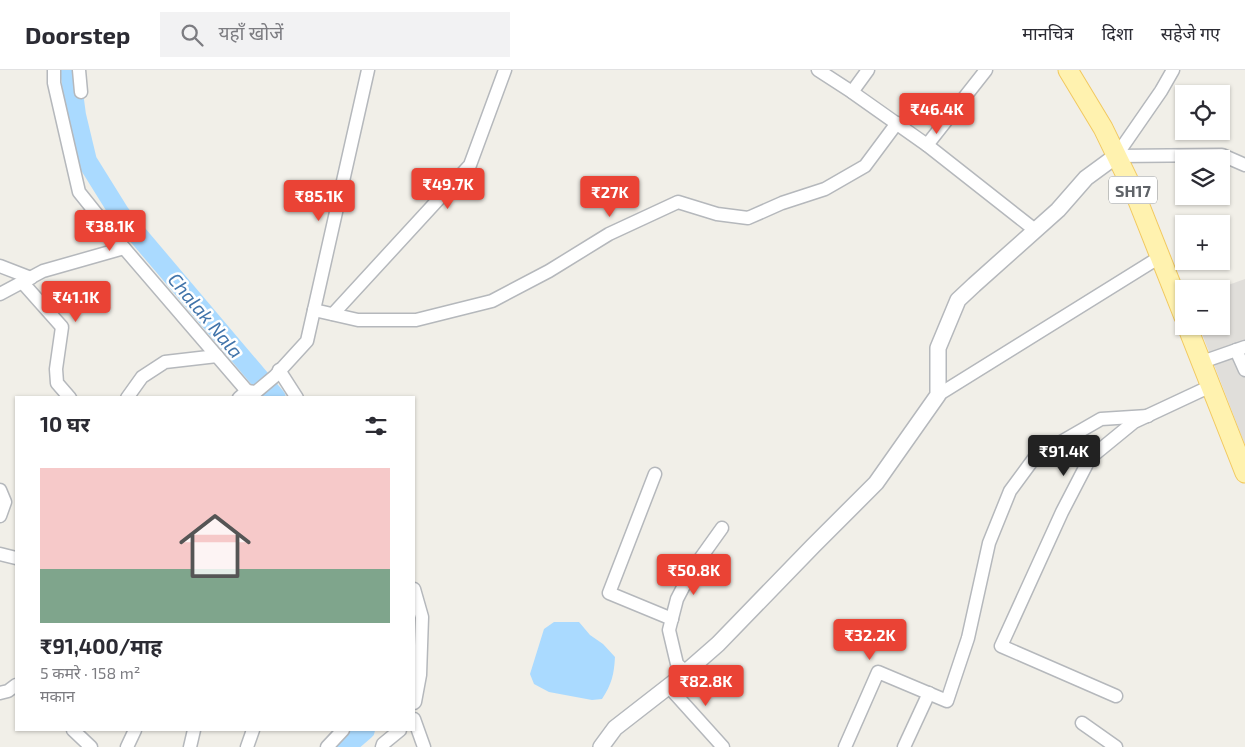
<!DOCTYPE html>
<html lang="hi">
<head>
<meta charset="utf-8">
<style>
	:root { --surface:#fff; --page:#f2f2f3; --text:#2b2b33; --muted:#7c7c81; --line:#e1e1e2; --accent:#ea4335 }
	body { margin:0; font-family:"Exo 2","Noto Sans Devanagari",sans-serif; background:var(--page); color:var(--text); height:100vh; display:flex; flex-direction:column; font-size:19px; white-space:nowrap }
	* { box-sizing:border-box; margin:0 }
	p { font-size:16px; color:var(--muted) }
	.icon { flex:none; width:28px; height:28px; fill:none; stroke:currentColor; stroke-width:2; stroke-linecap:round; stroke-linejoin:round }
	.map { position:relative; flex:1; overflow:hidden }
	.sheet { position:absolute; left:15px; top:326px; width:400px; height:335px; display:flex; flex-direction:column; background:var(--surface); border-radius:0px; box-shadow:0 1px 4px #0004 }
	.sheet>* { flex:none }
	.fabs { position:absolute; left:1175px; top:15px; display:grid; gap:10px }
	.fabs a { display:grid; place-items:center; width:55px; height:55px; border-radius:0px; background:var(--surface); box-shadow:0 1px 4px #0004; font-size:25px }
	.price { position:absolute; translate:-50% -42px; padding:0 11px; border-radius:5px; background:var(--accent); color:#fff; font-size:16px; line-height:32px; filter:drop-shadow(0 1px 2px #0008) }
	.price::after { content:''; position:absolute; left:50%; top:30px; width:15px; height:11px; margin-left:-8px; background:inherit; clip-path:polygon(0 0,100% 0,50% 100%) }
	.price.on { background:#222; color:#fff }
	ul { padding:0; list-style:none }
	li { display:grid; align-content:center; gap:10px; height:265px; padding:0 25px }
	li+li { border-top:1px solid var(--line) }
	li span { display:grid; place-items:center; height:155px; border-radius:0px; color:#555 }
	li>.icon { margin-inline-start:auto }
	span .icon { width:90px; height:90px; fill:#fffc; stroke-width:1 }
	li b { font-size:21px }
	h2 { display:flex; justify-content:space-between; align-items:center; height:60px; padding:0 25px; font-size:21px }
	header { display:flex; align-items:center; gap:30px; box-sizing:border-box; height:70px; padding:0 25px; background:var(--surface); border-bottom:1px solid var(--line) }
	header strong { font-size:24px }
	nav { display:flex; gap:28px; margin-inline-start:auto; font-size:18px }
	.search { width:350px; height:45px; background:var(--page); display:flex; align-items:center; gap:12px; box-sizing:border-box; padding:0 18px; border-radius:0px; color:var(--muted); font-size:19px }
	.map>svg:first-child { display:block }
	.industrial { fill:#e0deda }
	.water { fill:#aadaff }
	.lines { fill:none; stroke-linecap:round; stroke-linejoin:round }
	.river { stroke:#aadaff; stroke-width:20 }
	.minor-casing { stroke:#b5b8bc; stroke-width:15 }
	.tertiary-casing { stroke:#b5b8bc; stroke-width:18 }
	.primary-casing { stroke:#f2c960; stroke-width:21 }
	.minor { stroke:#fff; stroke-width:12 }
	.tertiary { stroke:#fff; stroke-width:15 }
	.primary { stroke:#fff2af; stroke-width:19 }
	.labels { text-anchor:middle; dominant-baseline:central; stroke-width:5; stroke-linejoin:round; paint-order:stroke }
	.shield { fill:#fff; stroke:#8f9295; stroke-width:1 }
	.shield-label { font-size:16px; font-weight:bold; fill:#5f6368 }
	.water-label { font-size:19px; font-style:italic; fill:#4174aa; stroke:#fff }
</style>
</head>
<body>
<header>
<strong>Doorstep</strong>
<div class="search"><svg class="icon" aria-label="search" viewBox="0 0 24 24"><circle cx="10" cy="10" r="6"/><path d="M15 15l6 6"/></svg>यहाँ खोजें</div>
<nav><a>मानचित्र</a><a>दिशा</a><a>सहेजे गए</a></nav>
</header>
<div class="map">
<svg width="1245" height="677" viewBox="0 0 1245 677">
	<rect width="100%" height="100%" fill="#f1efe8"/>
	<path class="industrial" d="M1245 209V375L1199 256H1221V219H1217Z"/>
	<path class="water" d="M554 552H579L590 565 603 574 615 587C614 604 612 614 602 629L592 630 549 622 534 614 530 604 544 559Z"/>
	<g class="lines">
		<g class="river">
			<path d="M70 0 76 45 87 91 120 144 276 328"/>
			<path d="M345 677 365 660"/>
		</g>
		<defs>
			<g id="minor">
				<path d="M54 0V13L79 122 124 178 247 321 251 328"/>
				<path d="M79 0 81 22"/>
				<path d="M818 0 852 22 927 75 1035 160"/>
				<path d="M852 22 868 0"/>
				<path d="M927 75 986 0"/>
				<path d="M1116 86 1222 85 1245 95"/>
				<path d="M1116 86 1161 21 1173 0"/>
				<path d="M0 196 31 208"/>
				<path d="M22 212 62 257 56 299 57 313 70 328"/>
				<path d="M0 224 43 201 124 178"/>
				<path d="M314 240 358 250H416L492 231 549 201 609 164 678 132 717 144 748 148 782 133 825 119 865 96 897 53"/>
				<path d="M333 244 470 95 505 0"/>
				<path d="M1236 280 1245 300"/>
				<path d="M1202 292 1245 277"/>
				<path d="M279 300 297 328"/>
				<path d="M938 325 1160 187"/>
				<path d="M127 328 142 307 165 292 217 286"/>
				<path d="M239 328 247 321 256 322 275 306 307 271 368 0"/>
				<path d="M655 404 609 523 672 549"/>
				<path d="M0 420 5 432 0 446"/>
				<path d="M0 484 16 488"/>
				<path d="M414 519 422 547 420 605 415 632 414 633"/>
				<path d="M686 602 677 594 669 560 677 529 692 500 722 458"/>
				<path d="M668 616 723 677"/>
				<path d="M0 623 8 621 16 615"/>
				<path d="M1116 626 1001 576 1062 442 1090 388 1134 352 1211 316"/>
				<path d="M414 649 424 677"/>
				<path d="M1082 653 1116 677"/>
				<path d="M73 660 91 677"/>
				<path d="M127 677 135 660"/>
				<path d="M190 677 194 660"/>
				<path d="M247 677 253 660"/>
				<path d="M327 677 343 660"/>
				<path d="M382 677 383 674 400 660"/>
				<path d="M845 677 878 602 947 631 968 568 989 473 1010 421 1035 387 1101 349 1148 346"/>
				<path d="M904 677 929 623"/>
			</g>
			<path id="tertiary" d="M601 677 615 658 678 609 718 574 813 476 876 413 938 325V278L958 230 974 215 1058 140 1086 108 1116 86"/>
			<g id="primary">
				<path d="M1068 0 1103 58 1136 126 1184 247"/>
				<path d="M1187 256 1245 403"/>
			</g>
		</defs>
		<use href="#minor" class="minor-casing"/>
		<use href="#tertiary" class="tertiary-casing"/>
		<use href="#primary" class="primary-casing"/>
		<use href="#minor" class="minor"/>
		<use href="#tertiary" class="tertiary"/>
		<use href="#primary" class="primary"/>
	</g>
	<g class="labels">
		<rect class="shield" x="1109" y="106.5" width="48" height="27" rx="4"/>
		<g class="shield-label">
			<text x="1133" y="120">SH17</text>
		</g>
		<g class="water-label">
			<text transform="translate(206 245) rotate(50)">Chalak Nala</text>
		</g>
	</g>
</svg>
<div class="fabs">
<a><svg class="icon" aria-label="locate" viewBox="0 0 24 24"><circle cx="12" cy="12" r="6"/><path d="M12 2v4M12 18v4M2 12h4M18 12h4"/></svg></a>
<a><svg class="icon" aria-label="layers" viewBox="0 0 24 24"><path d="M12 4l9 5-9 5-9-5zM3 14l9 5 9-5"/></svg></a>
<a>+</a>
<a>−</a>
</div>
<b class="price" style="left:937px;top:65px">₹46.4K</b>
<b class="price" style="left:448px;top:140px">₹49.7K</b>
<b class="price" style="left:610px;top:148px">₹27K</b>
<b class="price" style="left:319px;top:152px">₹85.1K</b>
<b class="price" style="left:110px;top:182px">₹38.1K</b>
<b class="price" style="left:76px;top:253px">₹41.1K</b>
<b class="price on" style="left:1064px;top:407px">₹91.4K</b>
<b class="price" style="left:694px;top:526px">₹50.8K</b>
<b class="price" style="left:870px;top:591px">₹32.2K</b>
<b class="price" style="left:706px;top:637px">₹82.8K</b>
<section class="sheet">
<h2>10 घर<svg class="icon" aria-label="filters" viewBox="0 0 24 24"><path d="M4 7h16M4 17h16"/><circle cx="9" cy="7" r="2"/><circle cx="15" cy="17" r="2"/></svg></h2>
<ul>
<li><span style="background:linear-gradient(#f6c9c9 65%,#7fa58c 0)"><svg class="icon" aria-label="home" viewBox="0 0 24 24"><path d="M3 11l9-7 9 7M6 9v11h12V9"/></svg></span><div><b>₹91,400/माह</b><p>5 कमरे · 158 m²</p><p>मकान</p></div></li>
</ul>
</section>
</div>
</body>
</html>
